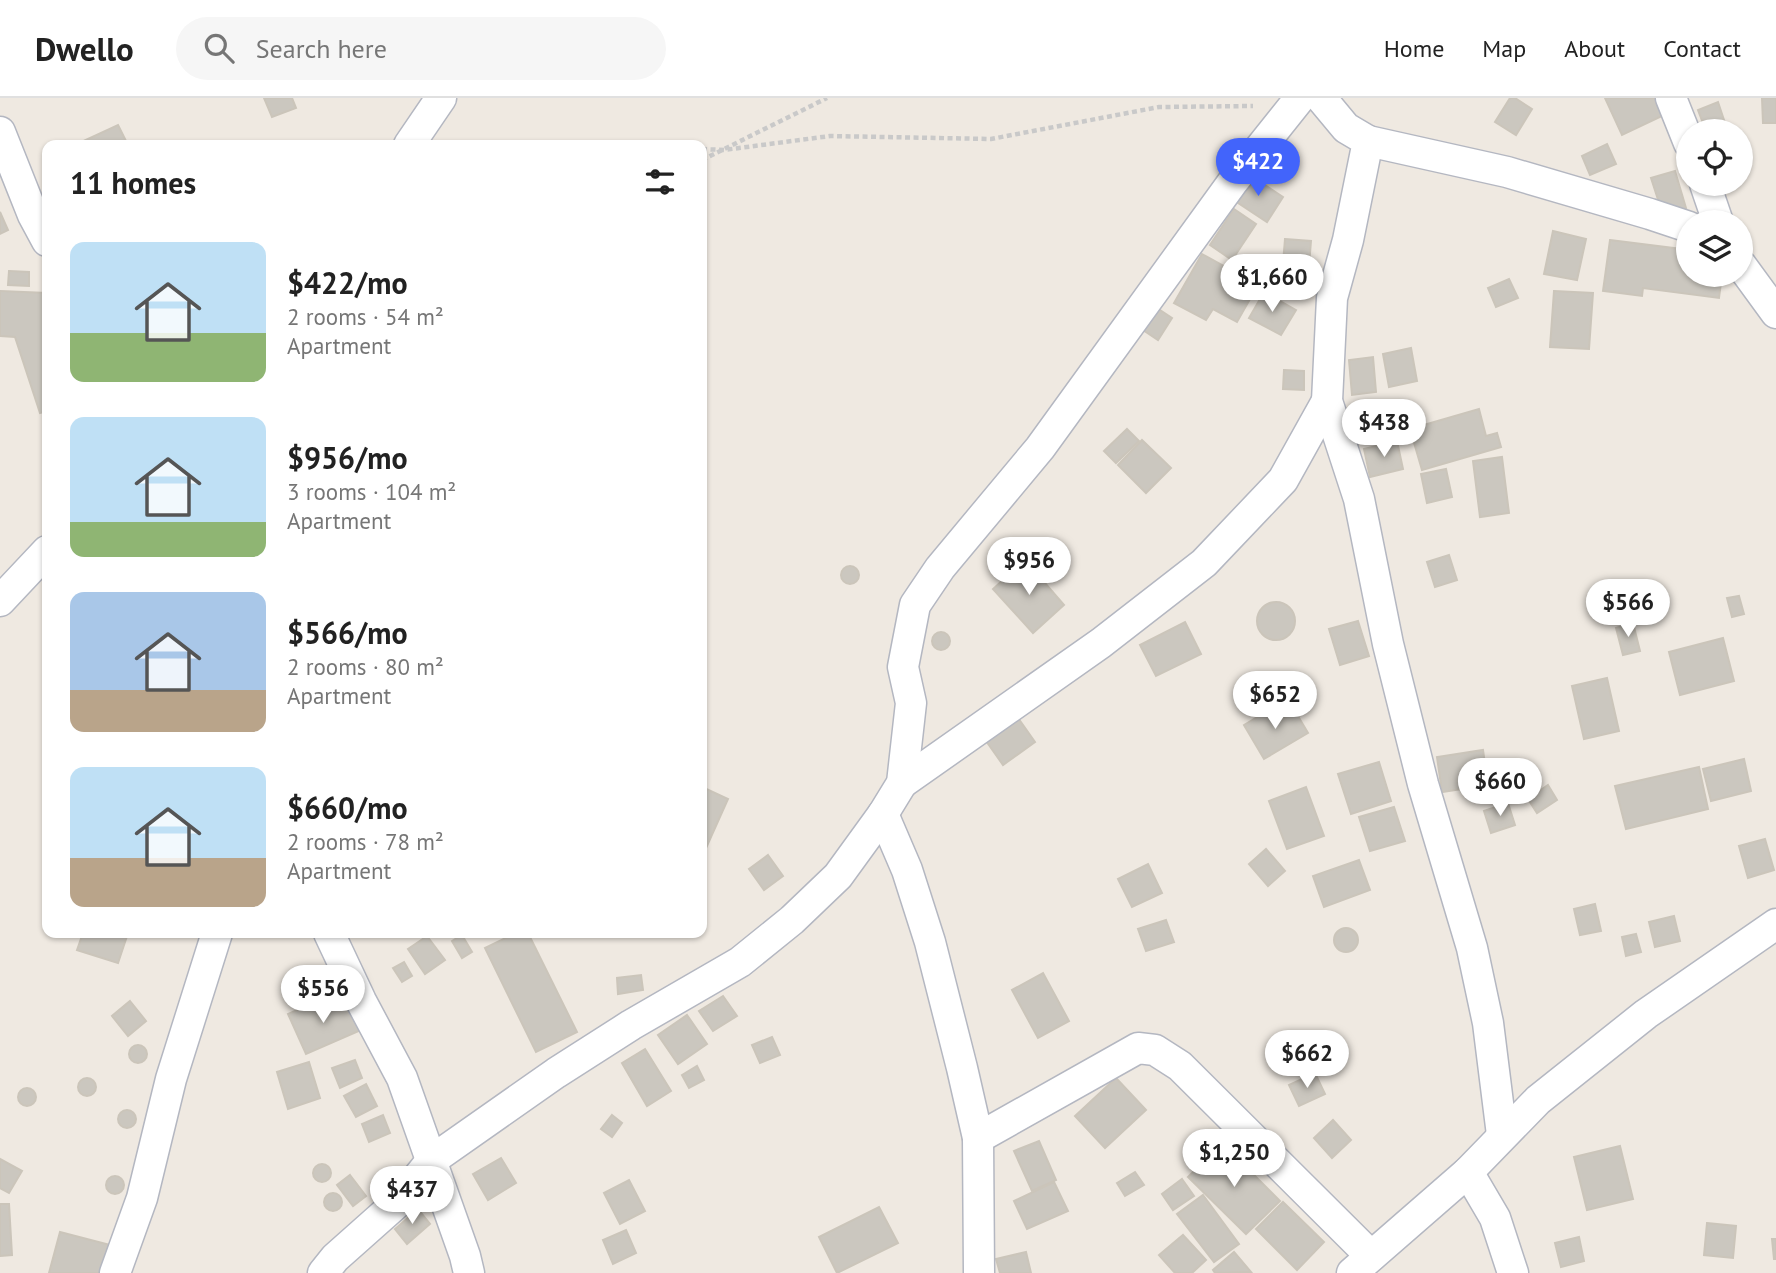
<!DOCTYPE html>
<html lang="en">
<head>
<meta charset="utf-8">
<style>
	:root { --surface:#fff; --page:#f6f6f6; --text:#222; --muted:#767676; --line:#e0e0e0; --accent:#4264fb }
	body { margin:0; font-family:"PT Sans",sans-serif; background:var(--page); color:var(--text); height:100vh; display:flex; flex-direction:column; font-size:26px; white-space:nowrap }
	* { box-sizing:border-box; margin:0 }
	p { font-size:23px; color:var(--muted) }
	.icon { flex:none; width:38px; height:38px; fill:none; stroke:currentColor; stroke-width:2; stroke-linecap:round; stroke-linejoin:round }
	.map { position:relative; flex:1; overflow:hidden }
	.side { position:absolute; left:42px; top:42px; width:665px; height:798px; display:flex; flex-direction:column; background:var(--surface); border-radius:14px; box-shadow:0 2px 5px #0004 }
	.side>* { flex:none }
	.fabs { position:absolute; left:1676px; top:21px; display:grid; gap:14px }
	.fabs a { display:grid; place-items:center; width:77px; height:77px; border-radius:50%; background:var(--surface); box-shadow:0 2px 5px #0004; font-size:35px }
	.price { position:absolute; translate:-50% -60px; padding:0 16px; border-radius:24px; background:#fff; color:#222; font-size:23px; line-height:46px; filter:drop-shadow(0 2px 4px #0008) }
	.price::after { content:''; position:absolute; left:50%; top:42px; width:21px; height:16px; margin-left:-10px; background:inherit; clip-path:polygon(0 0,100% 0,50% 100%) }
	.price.selected { background:var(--accent); color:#fff }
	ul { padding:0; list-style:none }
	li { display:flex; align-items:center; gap:21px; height:175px; padding:0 28px }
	li span { display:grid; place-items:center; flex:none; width:196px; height:140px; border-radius:14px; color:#555 }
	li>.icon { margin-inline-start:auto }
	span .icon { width:84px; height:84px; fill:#fffc; stroke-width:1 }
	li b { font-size:30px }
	h2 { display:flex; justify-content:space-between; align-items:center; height:84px; padding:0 28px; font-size:30px }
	header { display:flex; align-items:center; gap:42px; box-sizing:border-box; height:98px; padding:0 35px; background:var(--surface); border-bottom:2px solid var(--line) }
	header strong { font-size:33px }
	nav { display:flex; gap:38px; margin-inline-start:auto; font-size:24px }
	.search { width:490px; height:63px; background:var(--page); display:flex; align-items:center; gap:18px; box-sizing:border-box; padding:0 24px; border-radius:38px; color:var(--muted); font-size:26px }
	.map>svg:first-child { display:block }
	.building { fill:#cbc7bf; stroke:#cbc5ba; stroke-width:2 }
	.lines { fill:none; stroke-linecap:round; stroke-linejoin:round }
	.minor-casing { stroke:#b4b7c1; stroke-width:33 }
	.path { stroke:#c9c9c9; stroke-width:4.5; stroke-dasharray:5 3.5; stroke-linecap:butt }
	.minor { stroke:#fff; stroke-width:30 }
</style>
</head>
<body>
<header>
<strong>Dwello</strong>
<div class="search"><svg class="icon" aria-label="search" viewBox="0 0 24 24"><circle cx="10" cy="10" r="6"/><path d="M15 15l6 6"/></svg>Search here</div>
<nav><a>Home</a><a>Map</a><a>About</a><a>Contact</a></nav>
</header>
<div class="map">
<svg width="1776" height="1175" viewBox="0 0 1776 1175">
	<rect width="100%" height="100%" fill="#efe9e1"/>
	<g class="building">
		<path d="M264 0H292L296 10 272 19Z"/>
		<path d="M1510 0H1515L1532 11 1516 37 1495 24Z"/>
		<path d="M1605 0H1656L1664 17 1622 37Z"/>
		<path d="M1762 0H1776V25H1763Z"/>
		<path d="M1718 4 1726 28 1706 33 1698 12Z"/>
		<path d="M118 27 128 47H75Z"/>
		<path d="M1607 46 1616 66 1590 77 1582 58Z"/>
		<path d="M1675 73 1686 110 1663 117 1651 80Z"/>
		<path d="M1248 76 1283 99 1267 124 1232 101Z"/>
		<path d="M1234 111 1256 126 1232 162 1210 147Z"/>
		<path d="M0 114 8 132 0 136Z"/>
		<path d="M1553 133 1586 141 1577 182 1544 176Z"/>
		<path d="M1285 141 1311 143 1307 192 1281 190Z"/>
		<path d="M1610 142 1689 152V177H1722L1719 200 1643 190 1642 198 1603 193Z"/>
		<path d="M1202 156 1258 187 1237 224 1213 211 1206 222 1174 205Z"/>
		<path d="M9 173 29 174V188L8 187Z"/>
		<path d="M1509 181 1518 200 1496 209 1488 190Z"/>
		<path d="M0 193 47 195V313L40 315 15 239 0 238Z"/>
		<path d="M1554 193 1593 195 1589 251 1550 249Z"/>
		<path d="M1264 194 1296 212 1281 237 1249 220Z"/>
		<path d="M1157 210 1172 220 1158 242 1143 232Z"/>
		<path d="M1411 250 1417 283 1389 289 1383 256Z"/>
		<path d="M1373 259 1376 294 1352 297 1349 262Z"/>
		<path d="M1284 272 1304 273V292L1283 291Z"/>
		<path d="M1479 311 1486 338 1497 335 1501 349 1422 372 1410 331Z"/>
		<path d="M1127 331 1139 343 1116 365 1104 353Z"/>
		<path d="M1142 342 1171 370 1146 395 1118 367Z"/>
		<path d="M1397 343 1403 371 1370 379 1364 351Z"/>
		<path d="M1502 359 1509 415 1480 419 1473 363Z"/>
		<path d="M1446 371 1452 399 1427 405 1421 376Z"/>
		<path d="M1449 457 1457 482 1435 489 1427 464Z"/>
		<path d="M1025 462 1064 507 1033 535 993 491Z"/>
		<circle cx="850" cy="477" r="9"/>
		<path d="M1739 498 1744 516 1732 519 1727 500Z"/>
		<circle cx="1276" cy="523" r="19"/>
		<path d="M1358 523 1369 558 1340 567 1329 531Z"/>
		<path d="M1185 524 1201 556 1156 578 1140 547Z"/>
		<path d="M1633 525 1640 553 1623 557 1616 530Z"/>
		<circle cx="941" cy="543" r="9"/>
		<path d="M1723 540 1734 583 1680 597 1669 554Z"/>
		<path d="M1607 580 1619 633 1584 641 1572 588Z"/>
		<path d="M1274 609 1281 621 1295 613 1308 635 1264 661 1244 627Z"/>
		<path d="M1016 617 1035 644 1003 667 984 640Z"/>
		<path d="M1483 652 1488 687 1442 694 1437 659Z"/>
		<path d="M1744 661 1751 693 1711 703 1703 671Z"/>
		<path d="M1379 664 1391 703 1351 716 1338 676Z"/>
		<path d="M1699 669 1708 711 1626 731 1615 688Z"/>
		<path d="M1548 687 1557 702 1537 715 1528 701Z"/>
		<path d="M702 689 728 701 702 759Z"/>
		<path d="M1306 689 1324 738 1287 751 1269 703Z"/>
		<path d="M1508 705 1515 727 1491 735 1484 713Z"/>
		<path d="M1394 709 1405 743 1370 753 1359 719Z"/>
		<path d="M1765 741 1774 772 1748 780 1739 748Z"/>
		<path d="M1266 751 1285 773 1268 788 1249 766Z"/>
		<path d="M768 757 783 778 764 792 749 771Z"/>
		<path d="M1359 762 1370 792 1324 809 1313 778Z"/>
		<path d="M1148 766 1162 795 1132 809 1118 781Z"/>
		<path d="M1595 806 1601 833 1580 837 1574 811Z"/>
		<path d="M1674 818 1680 843 1655 849 1649 824Z"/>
		<path d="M1166 822 1174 844 1146 853 1138 831Z"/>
		<circle cx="1346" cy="842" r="12"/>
		<path d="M83 835H128L118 865 77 852Z"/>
		<path d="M516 835H528L577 934 536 954 485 850Z"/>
		<path d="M1636 836 1641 854 1626 858 1622 839Z"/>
		<path d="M462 837 472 854 462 860 452 843Z"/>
		<path d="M427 838 445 862 425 876 408 851Z"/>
		<path d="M404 864 412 878 402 884 393 870Z"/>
		<path d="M1043 875 1069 923 1038 940 1012 892Z"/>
		<path d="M641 877 643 892 618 896 617 880Z"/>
		<path d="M723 898 737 918 713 933 699 913Z"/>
		<path d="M347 902 361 932 306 956 288 916 315 904 319 914Z"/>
		<path d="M130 903 146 923 128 938 112 918Z"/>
		<path d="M687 917 707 946 678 966 658 937Z"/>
		<path d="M772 939 780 957 760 965 752 947Z"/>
		<circle cx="138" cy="956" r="9"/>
		<path d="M645 951 671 993 647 1008 622 965Z"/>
		<path d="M355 962 362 980 340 990 332 970Z"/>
		<path d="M309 964 320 1000 288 1011 277 974Z"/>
		<path d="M697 968 704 982 689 990 682 977Z"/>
		<path d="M1315 975 1325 996 1299 1008 1289 987Z"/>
		<path d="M1116 980 1146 1012 1105 1050 1075 1018Z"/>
		<circle cx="87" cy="989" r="9"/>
		<path d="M366 986 377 1008 356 1019 344 998Z"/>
		<circle cx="27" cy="999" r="9"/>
		<circle cx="127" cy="1021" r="9"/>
		<path d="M383 1017 390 1035 369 1044 362 1026Z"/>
		<path d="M612 1017 622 1025 612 1039 601 1031Z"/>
		<path d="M1333 1022 1351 1042 1332 1060 1314 1040Z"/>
		<path d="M1039 1043 1056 1082 1032 1093 1014 1053Z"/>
		<path d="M1222 1045 1280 1103 1246 1136 1188 1079Z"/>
		<path d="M1620 1048 1633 1101 1587 1112 1574 1059Z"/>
		<path d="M501 1060 516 1085 488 1102 473 1076Z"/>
		<path d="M0 1061 22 1073 9 1095 0 1090Z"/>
		<circle cx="322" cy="1075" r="9"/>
		<path d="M1135 1074 1144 1087 1125 1098 1117 1085Z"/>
		<path d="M350 1077 366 1098 353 1108 337 1087Z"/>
		<circle cx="115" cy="1087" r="9"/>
		<path d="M1182 1081 1194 1098 1173 1112 1162 1096Z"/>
		<path d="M629 1082 645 1113 620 1126 604 1095Z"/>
		<path d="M1054 1084 1068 1113 1027 1131 1014 1103Z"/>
		<circle cx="333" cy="1104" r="9"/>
		<path d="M1203 1097 1239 1146 1214 1164 1177 1116Z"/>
		<path d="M1283 1104 1324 1144 1297 1172 1256 1131Z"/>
		<path d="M0 1106H9L12 1157 0 1158Z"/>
		<path d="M879 1109 898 1145 837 1175 819 1139Z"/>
		<path d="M418 1111 430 1126 407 1146 395 1131Z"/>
		<path d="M1707 1125 1736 1128 1733 1160 1704 1157Z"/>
		<path d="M626 1132 636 1155 613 1166 603 1142Z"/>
		<path d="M60 1134 110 1147 103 1175H49Z"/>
		<path d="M1183 1137 1206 1162 1192 1175H1175L1159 1157Z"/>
		<path d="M1579 1139 1584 1163 1561 1169 1555 1145Z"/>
		<path d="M1772 1141H1776V1161H1774Z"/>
		<path d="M1026 1154 1031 1175H1000L996 1161Z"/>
		<path d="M1234 1154 1251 1174 1215 1175 1213 1172Z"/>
	</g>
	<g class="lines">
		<defs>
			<g id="minor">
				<path d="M1321 0 1346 30 1368 43 1348 142 1332 200 1327 303 1359 401 1388 546 1423 686 1472 850 1488 925 1502 1037"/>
				<path d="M1671 0 1689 45"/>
				<path d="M0 34 33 117 47 143"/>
				<path d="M1368 43 1507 74 1650 116 1689 129"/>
				<path d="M409 47 441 0"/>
				<path d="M1705 86 1718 124"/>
				<path d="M1741 167 1776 215"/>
				<path d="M0 503 47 453"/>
				<path d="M902 685 1101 545 1204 465 1283 382 1327 303"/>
				<path d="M883 716 907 772 930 844 962 970 978 1040 979 1175"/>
				<path d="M329 835 361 903 402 980 465 1158 469 1175"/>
				<path d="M978 1040 1138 950 1155 952 1180 968 1371 1158"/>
				<path d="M1468 1074 1495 1120 1513 1175"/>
				<path d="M115 1175 142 1100 171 981 217 835"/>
				<path d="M323 1175 335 1160 398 1104 432 1062 556 975 631 927 740 864 792 822 838 778 883 716 902 685 911 605 903 569 915 507 940 470 1040 350 1232 85 1300 0"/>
				<path d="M1352 1175 1468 1074 1538 1002 1646 916 1776 826"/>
			</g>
		</defs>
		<use href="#minor" class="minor-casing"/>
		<g class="path">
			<path d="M702 51 724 52 830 38 991 41 1159 9 1253 8"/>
			<path d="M702 62 827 0"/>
		</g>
		<use href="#minor" class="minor"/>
	</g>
</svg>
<div class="fabs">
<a><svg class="icon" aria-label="locate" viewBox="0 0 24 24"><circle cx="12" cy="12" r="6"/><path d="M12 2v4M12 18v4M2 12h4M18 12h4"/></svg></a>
<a><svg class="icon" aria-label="layers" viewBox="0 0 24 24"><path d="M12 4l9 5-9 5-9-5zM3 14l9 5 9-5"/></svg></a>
</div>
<b class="price selected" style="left:1258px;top:100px">$422</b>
<b class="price" style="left:1272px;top:216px">$1,660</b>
<b class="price" style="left:1384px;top:361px">$438</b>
<b class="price" style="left:1029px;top:499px">$956</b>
<b class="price" style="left:1628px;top:541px">$566</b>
<b class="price" style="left:1275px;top:633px">$652</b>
<b class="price" style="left:1500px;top:720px">$660</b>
<b class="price" style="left:323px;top:927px">$556</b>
<b class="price" style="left:1307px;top:992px">$662</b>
<b class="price" style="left:1234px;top:1091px">$1,250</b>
<b class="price" style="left:412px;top:1128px">$437</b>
<section class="side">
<h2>11 homes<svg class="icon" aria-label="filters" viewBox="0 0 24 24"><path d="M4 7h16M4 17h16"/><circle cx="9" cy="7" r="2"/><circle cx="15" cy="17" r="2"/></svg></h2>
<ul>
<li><span style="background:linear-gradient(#bfe0f5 65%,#8fb573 0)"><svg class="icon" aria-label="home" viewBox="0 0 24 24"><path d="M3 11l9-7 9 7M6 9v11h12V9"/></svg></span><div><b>$422/mo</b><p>2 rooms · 54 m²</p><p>Apartment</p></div></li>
<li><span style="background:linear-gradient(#bfe0f5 75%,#8fb573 0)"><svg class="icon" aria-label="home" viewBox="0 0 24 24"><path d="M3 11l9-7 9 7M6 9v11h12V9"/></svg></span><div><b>$956/mo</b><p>3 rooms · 104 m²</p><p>Apartment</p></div></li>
<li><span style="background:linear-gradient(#a9c7e8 70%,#b9a48a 0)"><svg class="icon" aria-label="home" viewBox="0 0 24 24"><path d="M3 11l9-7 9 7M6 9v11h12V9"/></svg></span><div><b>$566/mo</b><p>2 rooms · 80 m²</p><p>Apartment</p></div></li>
<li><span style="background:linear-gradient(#bfe0f5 65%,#b9a48a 0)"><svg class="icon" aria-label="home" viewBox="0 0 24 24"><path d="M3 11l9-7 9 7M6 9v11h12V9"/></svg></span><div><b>$660/mo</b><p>2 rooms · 78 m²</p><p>Apartment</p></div></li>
</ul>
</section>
</div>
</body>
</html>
